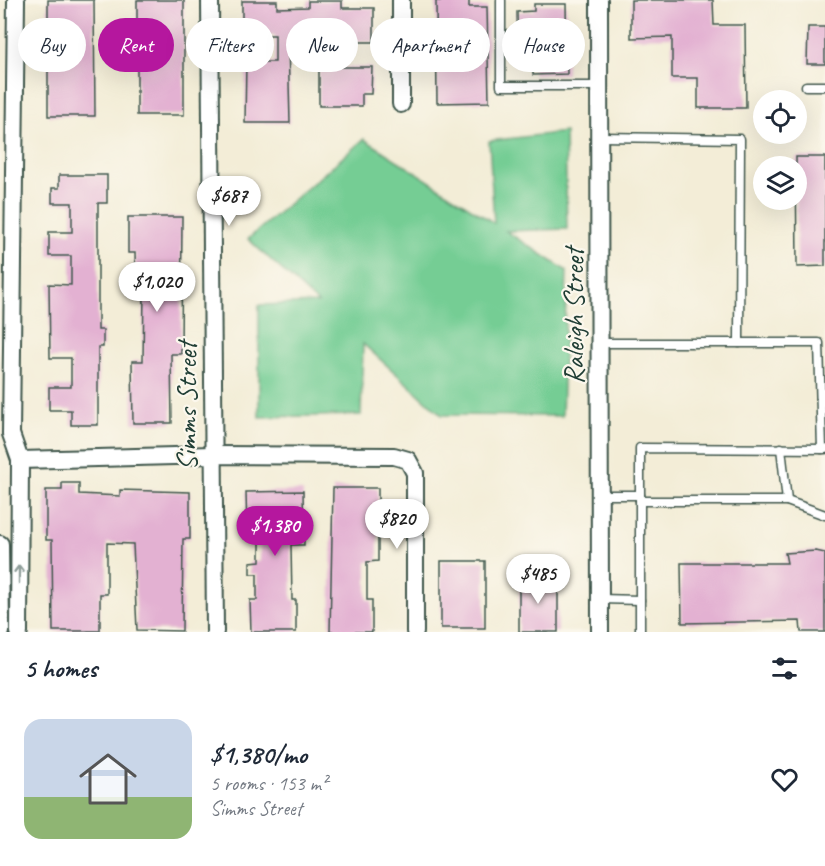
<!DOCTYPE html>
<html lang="en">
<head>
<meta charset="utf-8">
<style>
	:root { --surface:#fff; --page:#f6f6f7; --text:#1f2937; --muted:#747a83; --accent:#b5179e }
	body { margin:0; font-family:Caveat,sans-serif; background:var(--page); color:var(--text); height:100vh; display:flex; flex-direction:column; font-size:22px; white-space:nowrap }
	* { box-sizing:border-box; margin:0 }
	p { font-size:20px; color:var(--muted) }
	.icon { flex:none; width:33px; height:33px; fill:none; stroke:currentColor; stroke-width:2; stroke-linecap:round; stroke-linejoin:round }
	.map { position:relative; height:632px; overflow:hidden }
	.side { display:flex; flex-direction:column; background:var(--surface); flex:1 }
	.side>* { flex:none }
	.top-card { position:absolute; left:18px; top:18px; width:789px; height:54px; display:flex; gap:12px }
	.buttons { position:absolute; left:753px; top:90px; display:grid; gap:12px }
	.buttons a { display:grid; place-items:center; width:54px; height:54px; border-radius:50%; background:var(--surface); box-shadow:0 6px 24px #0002; font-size:30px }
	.price { position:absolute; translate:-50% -51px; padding:0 14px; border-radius:21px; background:#fff; color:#222; font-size:20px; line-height:39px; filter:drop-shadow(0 2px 3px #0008) }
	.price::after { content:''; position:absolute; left:50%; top:36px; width:18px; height:14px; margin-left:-9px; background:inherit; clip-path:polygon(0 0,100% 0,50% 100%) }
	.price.on { background:var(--accent); color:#fff }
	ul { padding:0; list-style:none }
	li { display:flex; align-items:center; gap:18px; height:150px; padding:0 24px }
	li span { display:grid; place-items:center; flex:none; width:168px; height:120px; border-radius:18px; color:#555 }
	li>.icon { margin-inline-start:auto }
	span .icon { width:72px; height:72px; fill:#fffc; stroke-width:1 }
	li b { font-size:26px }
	h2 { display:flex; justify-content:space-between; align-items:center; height:72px; padding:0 24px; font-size:26px }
	.tag { padding:0 21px; border-radius:27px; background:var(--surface); box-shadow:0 6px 24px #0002; font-size:21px; line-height:54px }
	.tag.on { background:var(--accent); color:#fff }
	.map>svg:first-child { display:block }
	.green { fill:#74cd94; stroke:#4a8564; stroke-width:1.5 }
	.building { fill:#e3b1d2 }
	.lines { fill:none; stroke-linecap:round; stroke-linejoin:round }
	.lane-casing { stroke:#3f574c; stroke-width:11 }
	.street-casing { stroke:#3f574c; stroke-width:20 }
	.lane { stroke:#fff; stroke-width:8 }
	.street { stroke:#fff; stroke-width:16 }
	.oneway { stroke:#8f9e9a }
	.labels { text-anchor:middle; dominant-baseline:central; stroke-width:4.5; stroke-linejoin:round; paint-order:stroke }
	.street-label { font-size:28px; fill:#1f3d34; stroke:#fbf7ec }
</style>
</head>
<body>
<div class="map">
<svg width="825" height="632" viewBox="0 0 825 632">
	<rect width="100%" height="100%" fill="#fbf7ec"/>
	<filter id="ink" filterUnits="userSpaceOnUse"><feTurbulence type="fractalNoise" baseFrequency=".0167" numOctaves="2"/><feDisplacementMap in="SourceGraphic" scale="12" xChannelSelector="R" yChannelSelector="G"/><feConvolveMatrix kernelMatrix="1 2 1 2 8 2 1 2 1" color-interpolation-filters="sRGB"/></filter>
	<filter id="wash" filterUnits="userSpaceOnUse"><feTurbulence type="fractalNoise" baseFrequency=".008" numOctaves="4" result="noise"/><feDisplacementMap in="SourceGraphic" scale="24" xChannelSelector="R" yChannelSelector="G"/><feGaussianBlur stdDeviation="1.35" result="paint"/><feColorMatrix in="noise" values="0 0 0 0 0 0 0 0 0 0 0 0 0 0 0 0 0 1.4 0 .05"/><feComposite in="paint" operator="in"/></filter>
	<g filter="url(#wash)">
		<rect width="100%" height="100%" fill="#f3edd7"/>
		<path class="green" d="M565 132 567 229 506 231 567 271 562 416 442 415 363 344 361 415 259 417V305L318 303 248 239 364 139 494 223 489 141Z"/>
		<g id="blocks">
			<g class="building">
				<path d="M48 0H94L95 116H48Z"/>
				<rect x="137" y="0" width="47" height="115"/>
				<path d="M469 0V7H487L489 102 437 103 436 1Z"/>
				<path d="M631 0H713L714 25H745L746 108H698V78H672V37L631 38Z"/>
				<path d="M242 1H277V8L308 7V1H342V8H374V42H341L340 35H310L309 42H288L290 123H245L246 62H275V35H242Z"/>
				<path d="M534 4H566L567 74 533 75V65H518L517 12 534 11Z"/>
				<path d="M808 27H825V64H807Z"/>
				<path d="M319 67H372L371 94H362V106H319Z"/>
				<path d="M796 157H825V266L797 267Z"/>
				<path d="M59 175H107V203H98V330H103V347H98V425H71V410H49V387H71V358H50L49 284 71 285V256H49V232H72V203H52V188H59Z"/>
				<path d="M128 217H182L181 354H171L172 423H133L132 361H143L144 291H136L135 253H128Z"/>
				<path d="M62 483H79V494L120 496V490L190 492V539H183L182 631 137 630 133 544 107 543V594H100V631H53L52 540H46V490H62Z"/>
				<path d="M333 488H378V561L367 562V600H372V632H330Z"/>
				<path d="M303 491 304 545H291L292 600H296V632H251L250 600H257V574H250V562L260 561V532L247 533 246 492Z"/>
				<path d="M816 551 825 553V632H801L800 621 682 623 681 563H787L785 553Z"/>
				<rect x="441" y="561" width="44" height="67"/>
				<rect x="519" y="577" width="39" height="55"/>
			</g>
		</g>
	</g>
	<g filter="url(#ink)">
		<use href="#blocks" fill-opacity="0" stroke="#3f574c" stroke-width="1.5"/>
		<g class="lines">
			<defs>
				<g id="lane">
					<path d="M501 0V86H600"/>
					<path d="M806 86H825"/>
					<path d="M601 137 740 139 739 343"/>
					<path d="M600 343H819L822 449"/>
					<path d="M781 448 787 501"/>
					<path d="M600 495H640"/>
					<path d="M640 501H787L825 515"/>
					<path d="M600 599 640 600"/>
					<path d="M640 632V448L825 449"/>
				</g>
				<g id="street">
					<path d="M16 0 11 434 20 460 19 632"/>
					<path d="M210 0 215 632"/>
					<path d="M599 0 600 632"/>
					<path d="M401 104V0"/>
					<path d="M20 460 213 455 394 456 408 460 415 473V632"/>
					<path d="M0 544 1 632"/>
				</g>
			</defs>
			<use href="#lane" class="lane-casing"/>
			<use href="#street" class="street-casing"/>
			<use href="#lane" class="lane"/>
			<use href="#street" class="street"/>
		</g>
		<defs><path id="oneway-shaft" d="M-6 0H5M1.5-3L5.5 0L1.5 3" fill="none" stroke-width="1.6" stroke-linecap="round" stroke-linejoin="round" transform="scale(1.5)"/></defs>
		<use class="oneway" href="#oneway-shaft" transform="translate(19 574) rotate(-90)"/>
	</g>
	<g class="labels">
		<g class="street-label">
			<text transform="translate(573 316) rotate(-90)">Raleigh Street</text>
			<text transform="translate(186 406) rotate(-90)">Simms Street</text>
		</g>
	</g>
</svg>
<div class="buttons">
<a><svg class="icon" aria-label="locate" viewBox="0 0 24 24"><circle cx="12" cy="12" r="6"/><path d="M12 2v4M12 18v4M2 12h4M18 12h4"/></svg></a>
<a><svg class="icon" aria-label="layers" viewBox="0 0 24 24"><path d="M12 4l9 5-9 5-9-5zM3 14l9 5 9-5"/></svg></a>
</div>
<b class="price" style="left:229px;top:227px">$687</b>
<b class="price" style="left:157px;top:313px">$1,020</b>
<b class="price" style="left:397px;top:550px">$820</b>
<b class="price on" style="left:275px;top:557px">$1,380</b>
<b class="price" style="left:538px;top:605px">$485</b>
<div class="top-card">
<a class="tag">Buy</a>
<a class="tag on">Rent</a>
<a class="tag">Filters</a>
<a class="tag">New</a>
<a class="tag">Apartment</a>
<a class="tag">House</a>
</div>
</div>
<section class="side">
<h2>5 homes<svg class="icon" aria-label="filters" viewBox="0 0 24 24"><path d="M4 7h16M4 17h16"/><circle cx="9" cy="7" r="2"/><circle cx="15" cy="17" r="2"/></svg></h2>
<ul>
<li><span style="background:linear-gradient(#c9d6e8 65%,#8fb573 0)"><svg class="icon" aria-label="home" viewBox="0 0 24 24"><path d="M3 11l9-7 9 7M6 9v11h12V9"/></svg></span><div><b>$1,380/mo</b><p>5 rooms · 153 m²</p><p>Simms Street</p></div><svg class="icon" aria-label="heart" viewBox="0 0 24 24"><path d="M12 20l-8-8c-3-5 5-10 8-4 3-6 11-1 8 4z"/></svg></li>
</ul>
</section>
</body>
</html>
